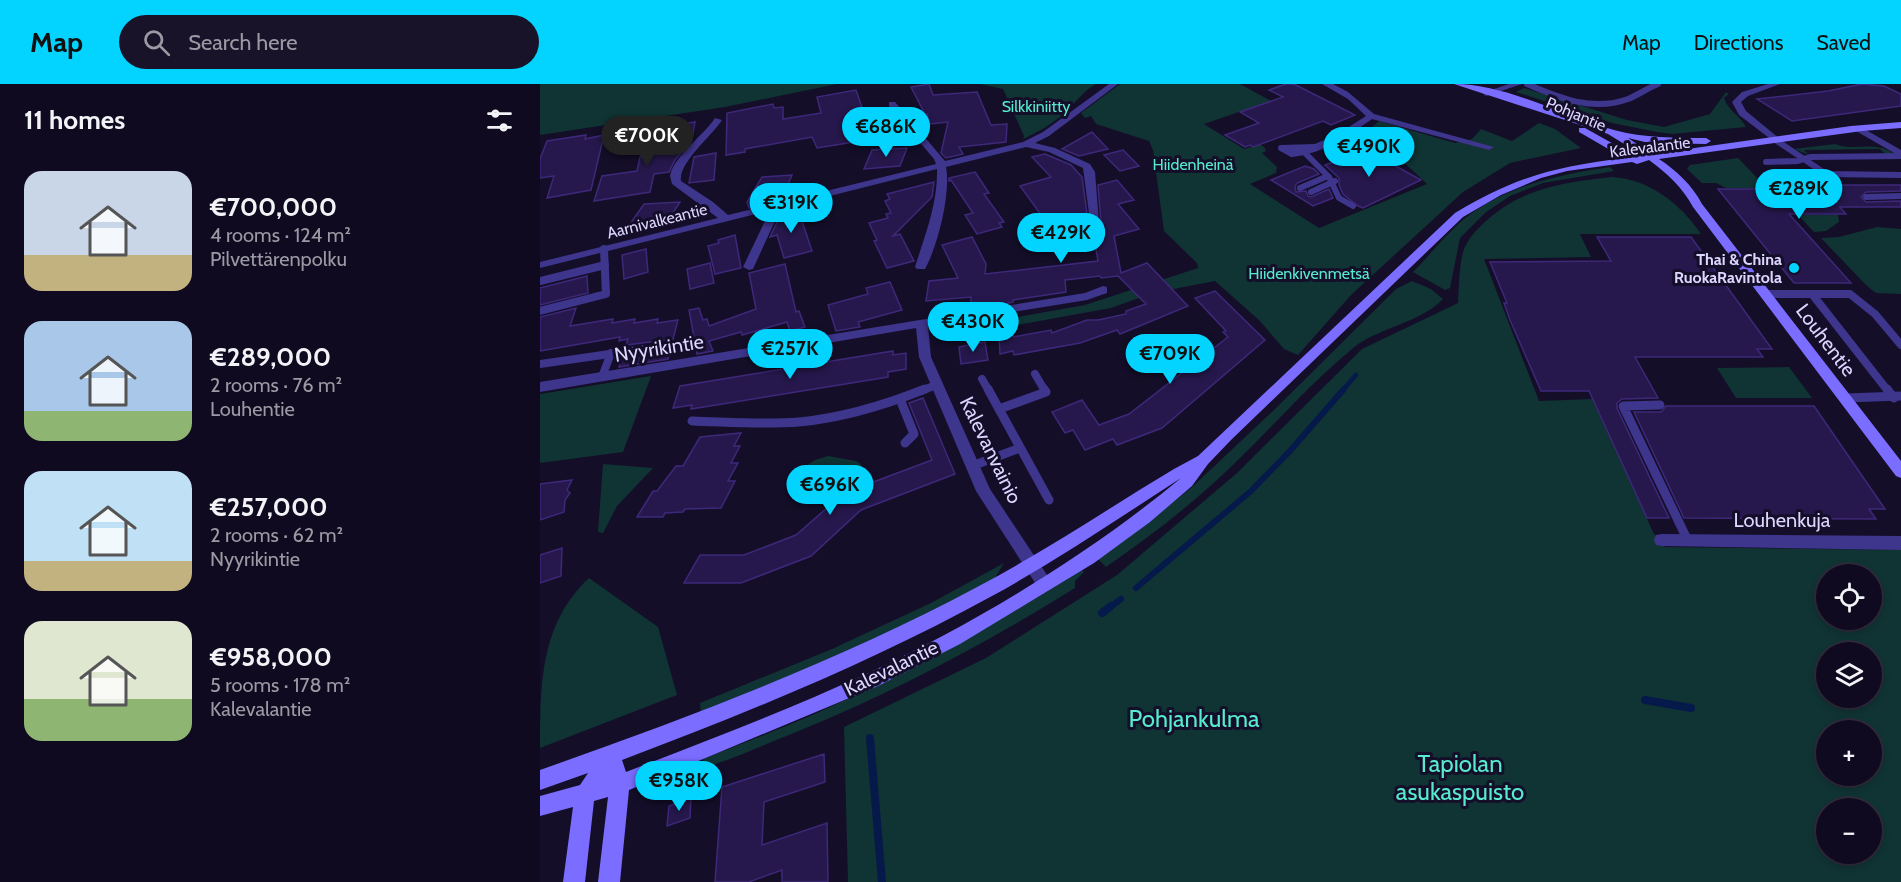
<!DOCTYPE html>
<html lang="en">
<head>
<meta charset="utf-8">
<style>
	:root { --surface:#0f0a1f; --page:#181328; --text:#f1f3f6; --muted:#9b9aa4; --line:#2f2b3d; --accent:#02d4ff }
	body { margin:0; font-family:Cabin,sans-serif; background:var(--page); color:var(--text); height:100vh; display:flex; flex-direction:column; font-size:22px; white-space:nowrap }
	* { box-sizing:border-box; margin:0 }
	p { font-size:20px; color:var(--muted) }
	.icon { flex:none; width:33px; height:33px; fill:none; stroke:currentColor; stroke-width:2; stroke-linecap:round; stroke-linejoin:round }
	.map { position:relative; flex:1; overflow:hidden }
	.side { display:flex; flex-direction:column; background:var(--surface); width:540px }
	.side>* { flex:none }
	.fabs { position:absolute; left:1276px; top:480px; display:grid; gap:12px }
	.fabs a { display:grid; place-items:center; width:66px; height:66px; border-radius:50%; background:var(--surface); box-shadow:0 3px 9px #0003,0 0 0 2px var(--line); font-size:30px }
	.price { position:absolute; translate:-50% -51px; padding:0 14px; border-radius:21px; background:var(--accent); color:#111; font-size:20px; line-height:39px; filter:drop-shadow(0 2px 3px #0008) }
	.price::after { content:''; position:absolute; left:50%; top:36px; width:18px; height:14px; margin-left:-9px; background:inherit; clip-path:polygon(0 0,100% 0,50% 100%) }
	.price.on { background:#222; color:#fff }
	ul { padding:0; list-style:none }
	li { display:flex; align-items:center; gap:18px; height:150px; padding:0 24px }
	li span { display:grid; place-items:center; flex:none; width:168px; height:120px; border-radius:18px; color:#555 }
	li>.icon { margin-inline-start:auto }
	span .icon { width:72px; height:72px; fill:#fffc; stroke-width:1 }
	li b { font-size:26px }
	h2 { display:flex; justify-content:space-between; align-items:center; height:72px; padding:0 24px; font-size:26px }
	header { display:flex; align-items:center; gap:36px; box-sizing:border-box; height:84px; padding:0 30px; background:var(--accent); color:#111 }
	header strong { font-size:28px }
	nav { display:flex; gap:33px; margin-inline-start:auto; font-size:21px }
	.search { width:420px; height:54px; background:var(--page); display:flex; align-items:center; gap:15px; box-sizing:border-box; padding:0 21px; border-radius:33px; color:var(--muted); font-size:22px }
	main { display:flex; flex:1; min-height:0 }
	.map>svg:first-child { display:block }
	.green { fill:#103334; fill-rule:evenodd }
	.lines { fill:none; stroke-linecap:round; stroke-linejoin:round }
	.stream-far2 { stroke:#051a4a; stroke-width:4.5 }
	.stream-far1 { stroke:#051a4a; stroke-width:6 }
	.stream { stroke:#051a4a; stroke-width:8 }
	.building { fill:#26184c; stroke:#3e287a; stroke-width:1.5 }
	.lane-far2 { stroke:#3e358c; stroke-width:6 }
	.lane-far1 { stroke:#3e358c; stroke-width:8 }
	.lane { stroke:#3e358c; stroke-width:9 }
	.street { fill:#3e358c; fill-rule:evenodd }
	.secondary { fill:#7b6dff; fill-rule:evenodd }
	.poi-dot { fill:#02d4ff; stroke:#140e29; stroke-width:2 }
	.labels { text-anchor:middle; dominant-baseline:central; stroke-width:6; stroke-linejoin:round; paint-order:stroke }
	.far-park-label { font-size:16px; fill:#56ebd0; stroke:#140e29 }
	.far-street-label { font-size:16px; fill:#ddd6ff; stroke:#140e29 }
	.far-poi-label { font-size:16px; font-weight:bold; fill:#ddd6ff; stroke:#140e29; text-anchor:end }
	.street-label { font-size:20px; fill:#ddd6ff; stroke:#140e29 }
	.near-park-label { font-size:24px; fill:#56ebd0; stroke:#140e29 }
</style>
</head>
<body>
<header>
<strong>Map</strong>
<div class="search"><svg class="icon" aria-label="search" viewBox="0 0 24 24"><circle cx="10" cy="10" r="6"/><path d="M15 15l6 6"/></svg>Search here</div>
<nav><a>Map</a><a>Directions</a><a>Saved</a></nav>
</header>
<main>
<section class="side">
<h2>11 homes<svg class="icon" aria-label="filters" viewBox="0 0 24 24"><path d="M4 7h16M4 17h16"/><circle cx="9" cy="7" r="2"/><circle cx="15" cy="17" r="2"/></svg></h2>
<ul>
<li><span style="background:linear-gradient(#c9d6e8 70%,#c2b280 0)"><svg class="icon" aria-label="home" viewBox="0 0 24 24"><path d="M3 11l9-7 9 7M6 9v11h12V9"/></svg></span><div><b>€700,000</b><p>4 rooms · 124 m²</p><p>Pilvettärenpolku</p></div></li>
<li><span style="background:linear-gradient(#a9c7e8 75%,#8fb573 0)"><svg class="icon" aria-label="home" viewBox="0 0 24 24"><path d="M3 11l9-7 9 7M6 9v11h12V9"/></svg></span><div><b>€289,000</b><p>2 rooms · 76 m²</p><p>Louhentie</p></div></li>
<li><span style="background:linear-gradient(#bfe0f5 75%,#c2b280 0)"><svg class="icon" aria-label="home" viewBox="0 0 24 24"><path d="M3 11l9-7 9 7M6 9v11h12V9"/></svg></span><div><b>€257,000</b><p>2 rooms · 62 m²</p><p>Nyyrikintie</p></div></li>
<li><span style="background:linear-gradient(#dfe7d0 65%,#8fb573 0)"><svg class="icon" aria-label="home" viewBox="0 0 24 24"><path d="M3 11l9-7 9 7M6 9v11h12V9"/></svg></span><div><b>€958,000</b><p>5 rooms · 178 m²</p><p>Kalevalantie</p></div></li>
</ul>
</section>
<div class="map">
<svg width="1361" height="798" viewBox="0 0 1361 798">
	<rect width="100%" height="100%" fill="#140e29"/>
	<g class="green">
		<path d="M0 0H297L185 23 0 51Z"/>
		<path d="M440 0H556C544 7 537 16 528 26 516 38 498 48 483 55L484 52 463 5Z"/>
		<path d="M580 0H700L731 17 664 40 704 65 720 60 725 64 726 67 722 69 737 83 736 89 710 100 779 144 887 100 829 46 839 37 915 59 932 55 941 45 972 57 999 39 1015 45 1041 64 970 79 923 108 811 211 758 271 744 265 720 237 675 197 613 209 571 224 401 255 405 246 545 221 658 184 657 179 624 147 613 66 609 57 556 40 551 32 545 34 541 29Z"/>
		<path d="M984 4 1087 36 1124 43 1170 30 1186 8 1189 10 1184 14C1189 28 1200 31 1206 43L1132 50 1117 48 1072 39 976 8Z"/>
		<path d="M1295 60C1317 68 1332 56 1353 69L1346 71 1340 65 1264 66 1269 71 1254 65Z"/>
		<path d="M1198 74 1227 104H1186L1176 99H1162L1147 85 1150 81Z"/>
		<path d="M1070 83 1074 87 1003 99 970 112 946 128 920 154 910 204 905 206 873 188C890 171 906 150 924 135 968 101 1017 91 1070 83Z"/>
		<path d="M1072 93C1109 95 1141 120 1161 150H1040L1051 173 944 175 999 317 1052 315 1113 448 1125 463 1361 466V798H308L304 643 446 574 577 491 697 389 822 265 918 219C919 202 919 184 923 168 927 156 936 146 945 138 981 104 1025 98 1072 93ZM1287 490H1332V536H1287ZM1287 568H1332V614H1287ZM1287 646H1332V692H1287ZM1287 724H1332V770H1287Z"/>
		<path d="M1258 131H1298L1299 138 1286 147 1274 148Z"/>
		<path d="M1337 143 1361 145V210L1336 209 1327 202 1281 154 1299 153Z"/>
		<path d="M872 197 891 205 903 215C879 240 838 243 812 265 772 298 738 337 701 373 660 414 614 450 566 483L558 475 650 405 736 324 856 205Z"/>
		<path d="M1249 283 1272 314H1196L1177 284Z"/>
		<path d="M111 292 83 368 0 379V310Z"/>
		<path d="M288 372 316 377 321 380 323 388 289 399 269 414 259 410 257 399 258 387 275 376Z"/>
		<path d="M63 380 113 384 77 422 63 449 58 448Z"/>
		<path d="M464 479 455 494 393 529 161 631 160 619 292 565 391 519Z"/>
		<path d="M542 486 544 488 535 497V504C445 560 353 609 254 649 225 660 195 675 164 683L163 675C201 660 240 645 277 629 369 588 457 539 542 486Z"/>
		<path d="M49 494 118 543 137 611 0 664C0 600 0 540 49 494Z"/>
	</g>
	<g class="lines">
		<path class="stream-far2" d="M802 307 816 291"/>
		<g class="stream-far1">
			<path d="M596 504 711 407 749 368 804 305"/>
			<path d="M569 524 581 515"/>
		</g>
		<g class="stream">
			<path d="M562 529 571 522"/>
			<path d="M1105 616 1151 624"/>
			<path d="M330 654 342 798"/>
		</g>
	</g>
	<g class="building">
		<path d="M389 0 393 11 437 8 451 41 467 40 466 58 419 63 423 70 406 74 401 69 408 38 390 40 387 30H385L371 3Z"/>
		<path d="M746 0H754L815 31 791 41 783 37 713 63 710 61 705 63 685 51 719 39 700 28 743 13 729 6Z"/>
		<path d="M1322 0 1344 2 1361 10V22L1252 37 1217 15 1288 7Z"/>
		<path d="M316 6 326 35 318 37 320 57 277 64 272 53 205 65V68L186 71 187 29 233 20 234 24 243 23V35L281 29 277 13Z"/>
		<path d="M155 38 152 56 135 76 129 88 114 90 110 108 54 117 62 92 97 87 100 73 110 72 111 68 117 67 119 57 125 56 126 52 135 50 137 41Z"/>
		<path d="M552 48 568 65 539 72 522 65Z"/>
		<path d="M46 51 45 55 64 51 51 106 7 114 14 92 0 94V75L7 57Z"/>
		<path d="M367 64 360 82 324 85 332 66Z"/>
		<path d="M825 65 881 96 823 124 818 122 803 110 799 101V94L785 81Z"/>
		<path d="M583 66 599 82 580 87 564 71Z"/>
		<path d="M176 69 174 96 149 99 154 73Z"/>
		<path d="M505 70 531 81 542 93 548 137 554 142 561 139 558 101 577 96 594 116 578 120 599 145 574 152 581 189 607 179 648 222 580 250 577 246 540 259 474 271 473 267 460 270 459 252 472 249 473 253 511 246 512 249 547 236H558L586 230V227L606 220 578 192 561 194 560 192 525 196 526 208 473 216V218L465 220 434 223V221H431V213L386 217 389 197 418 194 402 161 432 153 446 180 445 190 558 177 552 143 517 153 480 102 511 93 492 73Z"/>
		<path d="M765 82 774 85 779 90 757 99 755 103 756 108 766 107 768 112 771 113 789 105 793 114 773 122 731 96Z"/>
		<path d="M435 88 449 109 444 110 464 138 459 139 462 143 437 150 425 131 433 129 411 96 409 97V94Z"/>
		<path d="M1225 89H1266L1275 98H1287L1289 101H1361V107L1326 108 1321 113 1326 118 1361 117V123H1300L1306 130H1249L1311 199H1254L1178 105H1240Z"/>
		<path d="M252 91 246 105 249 114 209 124 207 118 222 93Z"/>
		<path d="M394 98 392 113 353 152 360 150 374 177 347 184 334 157 337 156 329 139 348 134 346 130 351 129 345 117 350 115 347 110Z"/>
		<path d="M140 118 127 138 90 140 104 120Z"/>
		<path d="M252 124 254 130 259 128 272 167 244 174 237 151 230 153 237 138 236 128Z"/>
		<path d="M195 151 201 184 175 190 168 162 179 159 178 156Z"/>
		<path d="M1057 153H1151L1232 265H1217L1223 273H1095L1118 314 1082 315 1077 319V324L1129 434H1107L1049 307H1001L970 236 964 219H967L950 178 1071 177Z"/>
		<path d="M106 165 108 188 84 195 82 171Z"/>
		<path d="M170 179 174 199 150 205 147 185Z"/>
		<path d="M245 180 256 228 259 227 265 243 250 247 247 238 202 251 201 248 169 257 173 267 157 270 149 226 159 224 163 236 167 235 169 242 216 225 209 189Z"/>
		<path d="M47 192 48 209 0 221V204Z"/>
		<path d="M350 198 362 226 318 238 320 243 296 247 288 221 328 210 326 204Z"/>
		<path d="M675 207 725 256 622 344 577 361 573 355 545 366 533 346 525 349 512 328 542 316 559 341 589 330 688 253 683 248 686 247 655 214Z"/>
		<path d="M36 224 30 242 73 235 72 239 95 235 94 239 118 235 117 239 138 236 128 275 79 283 82 274 126 268 131 262 125 256 86 261 88 255 79 257 80 253 0 267V233Z"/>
		<path d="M445 258 448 276 421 280 419 263Z"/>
		<path d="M353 267V271L366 269V285L348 288V293L151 325 152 321 133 324 140 302Z"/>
		<path d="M383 314 415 390 321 426 271 472 201 499H144L160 471H204L256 451 304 409 392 376 369 319Z"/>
		<path d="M1126 322H1274L1345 425H1329L1336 435 1144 434 1094 328H1121Z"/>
		<path d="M201 349 194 362H200L191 379H198L188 397H195L181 424 145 425 143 428 125 429 123 433H97L113 407H117L136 382H143L160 353Z"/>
		<path d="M32 396 27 406 30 409 25 416 24 428 0 436V400Z"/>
		<path d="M22 464 21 492 0 499V471Z"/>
		<path d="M284 670 285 698 224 718 222 761 287 739 288 798H242V786L209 798H175L182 703Z"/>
		<path d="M151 714 150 734 127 742 129 722Z"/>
	</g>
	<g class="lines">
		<g class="lane-far2">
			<path d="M987 0C1019 14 1053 28 1088 15 1098 11 1108 4 1118 0"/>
			<path d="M1237 57 1286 90 1361 91"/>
			<path d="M776 63 741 64 752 70 764 68 789 93 799 114 813 122"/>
			<path d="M1226 78 1258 77 1270 73 1361 72"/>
			<path d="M760 104 788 92"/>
			<path d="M771 108 795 97"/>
			<path d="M1326 113 1361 112"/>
		</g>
		<g class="lane-far1">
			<path d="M0 197 65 181"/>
			<path d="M1227 210H1272L1348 307"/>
			<path d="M1272 210H1310L1335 230 1361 261"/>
			<path d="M0 227 66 210 64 165"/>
			<path d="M0 280 125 262"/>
			<path d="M495 290 505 307"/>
			<path d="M62 293 71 269"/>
			<path d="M442 295 449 307"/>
			<path d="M381 307 396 301"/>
		</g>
		<g class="lane">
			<path d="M448 305 509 416"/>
			<path d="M1347 305 1354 314"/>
			<path d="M1306 314 1361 312"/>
			<path d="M360 315 374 350 365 359"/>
			<path d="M1120 321 1083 322 1148 457"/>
			<path d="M459 325 506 308 504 305"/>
			<path d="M152 337C188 338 223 341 259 338 302 334 345 321 385 305"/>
			<path d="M432 382 480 364"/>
		</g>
		<g class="street">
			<path d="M569 0H578L509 52 495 59 515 64 550 80 555 88 559 139 555 140 550 137 543 84 509 68 486 63 406 83C411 110 398 161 385 185H377L375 183C385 151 398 119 397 85L234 126 235 137 213 185 209 186 203 183 225 137 224 128 0 184V178L178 134 132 100 130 92C133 73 163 52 175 34L182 36C171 53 138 79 141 97L173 118 188 131 396 80 394 75 349 22V18H355L405 77 483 58 503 48Z"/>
			<path d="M782 0H793L808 8 834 30 954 63 949 66 832 35C816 46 780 72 761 70V66L798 50 826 32 808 15Z"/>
			<path d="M969 0H982L946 12 942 9Z"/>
			<path d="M1228 0H1240L1208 12 1201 18 1206 27 1240 55 1242 57 1237 60 1199 31 1192 18 1202 8Z"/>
			<path d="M1319 42 1361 66V73L1316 47 1314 45Z"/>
			<path d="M563 202 567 203V209L547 216 388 242 391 273 450 405 513 500 511 505 505 507 499 505 436 407 379 273 376 244 0 308V298L545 209Z"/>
			<path d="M1122 450 1361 452V466L1122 462 1116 461 1114 456 1116 451Z"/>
		</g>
		<path class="secondary" d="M914 0C967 0 1023 32 1074 46 1104 54 1135 54 1166 54L1171 57 1166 60 1109 59 1088 54 1112 70 1311 42 1361 38V44L1322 47 1119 75C1137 87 1152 101 1162 120L1361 377V394L1356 392 1153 123C1142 103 1128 90 1109 76L1097 80 1092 78 1027 87 1001 94 961 111 923 133 691 356 668 380 652 402 610 438 554 479 420 560 338 602 89 706 80 798H58L68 713 54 717 45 798H23L33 723 0 732V712L40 701 48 689 0 706V686C150 633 299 577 439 502 507 466 569 424 634 385L658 372 915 129C976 92 1015 83 1084 74L1039 48V44H1045L1095 72 1102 71 1068 50ZM641 394C548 471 436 539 326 590 248 626 166 657 86 688L82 676C209 628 334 577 452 512 518 476 579 434 641 394Z"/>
	</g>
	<circle class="poi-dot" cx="1254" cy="184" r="6"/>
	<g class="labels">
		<g class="far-park-label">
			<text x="496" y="22">Silkkiniitty</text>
			<text x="653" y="80">Hiidenheinä</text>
			<text x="769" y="189">Hiidenkivenmetsä</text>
		</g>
		<g class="far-street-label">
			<text transform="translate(1036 30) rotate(23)">Pohjantie</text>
			<text transform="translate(1110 63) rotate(-7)">Kalevalantie</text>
			<text transform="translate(117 137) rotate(-14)">Aarnivalkeantie</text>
		</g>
		<g class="far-poi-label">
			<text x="1242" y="175">Thai &amp; China<tspan x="1242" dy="18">RuokaRavintola</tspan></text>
		</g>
		<g class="street-label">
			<text transform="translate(1286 256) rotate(53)">Louhentie</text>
			<text transform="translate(119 264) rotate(-9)">Nyyrikintie</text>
			<text transform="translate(451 366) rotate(64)">Kalevanvainio</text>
			<text x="1242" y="436">Louhenkuja</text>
			<text transform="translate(351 584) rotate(-26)">Kalevalantie</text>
		</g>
		<g class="near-park-label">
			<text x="654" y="634">Pohjankulma</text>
			<text x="920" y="679">Tapiolan<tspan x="920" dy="28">asukaspuisto</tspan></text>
		</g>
	</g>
</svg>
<div class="fabs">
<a><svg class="icon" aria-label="locate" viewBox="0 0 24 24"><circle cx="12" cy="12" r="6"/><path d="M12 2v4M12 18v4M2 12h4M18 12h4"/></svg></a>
<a><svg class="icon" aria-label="layers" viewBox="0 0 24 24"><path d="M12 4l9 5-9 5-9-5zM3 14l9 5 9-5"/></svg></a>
<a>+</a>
<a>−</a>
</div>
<b class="price" style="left:346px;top:74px">€686K</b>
<b class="price on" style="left:107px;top:83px">€700K</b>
<b class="price" style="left:829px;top:94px">€490K</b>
<b class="price" style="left:1259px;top:136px">€289K</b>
<b class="price" style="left:251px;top:150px">€319K</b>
<b class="price" style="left:521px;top:180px">€429K</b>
<b class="price" style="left:433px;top:269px">€430K</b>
<b class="price" style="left:250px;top:296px">€257K</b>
<b class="price" style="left:630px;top:301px">€709K</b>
<b class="price" style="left:290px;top:432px">€696K</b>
<b class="price" style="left:139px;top:728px">€958K</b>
</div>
</main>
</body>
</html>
